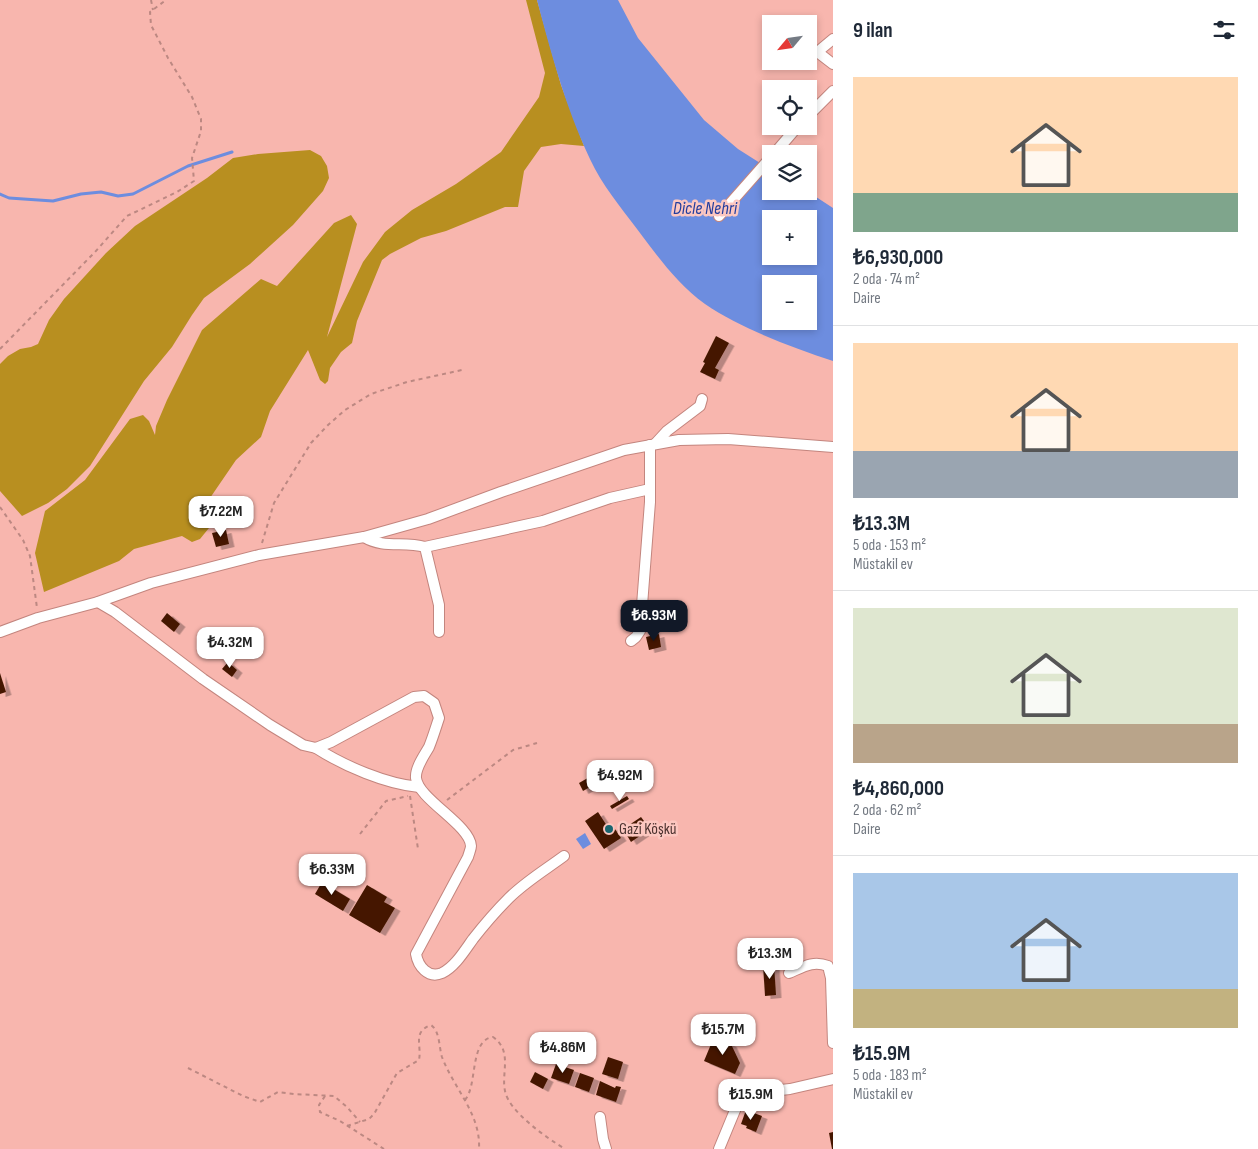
<!DOCTYPE html>
<html lang="tr">
<head>
<meta charset="utf-8">
<style>
	:root { --surface:#fff; --page:#f6f6f7; --text:#1f2937; --muted:#747a83; --line:#e0e1e3; --accent:#111827 }
	body { margin:0; font-family:"Sofia Sans Condensed",sans-serif; background:var(--page); color:var(--text); height:100vh; display:flex; flex-direction:column; font-size:19px; white-space:nowrap }
	* { box-sizing:border-box; margin:0 }
	p { font-size:16px; color:var(--muted) }
	.icon { flex:none; width:28px; height:28px; fill:none; stroke:currentColor; stroke-width:2; stroke-linecap:round; stroke-linejoin:round }
	.map { position:relative; flex:1; overflow:hidden }
	.side { display:flex; flex-direction:column; background:var(--surface); width:425px }
	.side>* { flex:none }
	.needle { width:32px; rotate:241deg }
	.controls { position:absolute; left:762px; top:15px; display:grid; gap:10px }
	.controls a { display:grid; place-items:center; width:55px; height:55px; border-radius:0px; background:var(--surface); box-shadow:0 2px 8px #0003; font-size:25px }
	.price { position:absolute; translate:-50% -42px; padding:0 11px; border-radius:10px; background:#fff; color:#222; font-size:16px; line-height:32px; filter:drop-shadow(0 1px 2px #0008) }
	.price::after { content:''; position:absolute; left:50%; top:30px; width:15px; height:11px; margin-left:-8px; background:inherit; clip-path:polygon(0 0,100% 0,50% 100%) }
	.price.on { background:var(--accent); color:#fff }
	ul { padding:0; list-style:none }
	li { display:grid; align-content:center; gap:10px; height:265px; padding:0 20px }
	li+li { border-top:1px solid var(--line) }
	li span { display:grid; place-items:center; height:155px; border-radius:0px; color:#555 }
	li>.icon { margin-inline-start:auto }
	span .icon { width:90px; height:90px; fill:#fffc; stroke-width:1 }
	li b { font-size:21px }
	h2 { display:flex; justify-content:space-between; align-items:center; height:60px; padding:0 20px; font-size:21px }
	main { display:flex; flex:1; min-height:0 }
	.map>svg:first-child { display:block }
	.forest { fill:#b88f20 }
	.water { fill:#6d8ddf; fill-rule:evenodd }
	.lines { fill:none; stroke-linecap:round; stroke-linejoin:round }
	.stream { stroke:#6d8ddf; stroke-width:3 }
	.building { fill:#451900; filter:url(#shadow) }
	.minor-casing { stroke:#c3857e; stroke-width:12 }
	.path { stroke:#bc8882; stroke-width:2; stroke-dasharray:4 4; stroke-linecap:butt }
	.minor { stroke:#fff; stroke-width:10 }
	.poi-dot { fill:#19656f; stroke:#fcc7c0; stroke-width:2 }
	.labels { text-anchor:middle; dominant-baseline:central; stroke-width:5; stroke-linejoin:round; paint-order:stroke }
	.poi-label { font-size:16px; fill:#4d3330; stroke:#fcc7c0; text-anchor:start }
	.water-label { font-size:18px; font-style:italic; fill:#233d9d; stroke:#fcc7c0 }
</style>
</head>
<body>
<main>
<div class="map">
<svg width="833" height="1149" viewBox="0 0 833 1149">
	<defs>
		<filter id="shadow"><feDropShadow dx="5.5" dy="3" stdDeviation="0" flood-color="#0004"/></filter>
	</defs>
	<rect width="100%" height="100%" fill="#f8b6ae"/>
	<g class="forest">
		<path d="M526 0H537L561 85 584 146 561 144 541 147 524 171 518 207H505L446 231 421 238 390 254 382 260 357 321 352 343 341 352 330 368 328 381 325 384 320 380 308 350 270 411 261 437 236 460 210 498 209 528 200 539 192 542 182 536 134 549 119 561 44 592 35 553 45 511 85 480 130 419 143 415 149 421 155 435 156 426 167 400 202 330 261 279 277 286 334 223 351 215 357 224 327 337 363 262 385 232 412 210 456 184 501 152 539 97 545 73Z"/>
		<path d="M310 150 321 156 327 166 329 178 323 191 293 225 250 264 204 298 192 315 172 347 144 381 90 466 67 489 48 503 22 516 0 491V364L8 356 20 349 31 347 38 344 49 320 64 299 106 253 135 226 207 178 233 158 258 154Z"/>
	</g>
	<g class="water">
		<path d="M537 0H618L638 38 704 120 738 149 771 170V191H807L833 208V361C791 347 742 329 705 304 680 286 661 261 643 237 627 215 608 193 595 169 568 116 552 57 537 0ZM771 219H809V256H771ZM771 284H809V321H771Z"/>
		<path d="M585 833 591 844 583 849 576 839Z"/>
	</g>
	<g class="lines">
		<path class="stream" d="M0 194 9 198 53 201 81 194 101 192 118 196 133 194 188 166 232 152"/>
	</g>
	<g class="building">
		<path d="M716 336 729 343 715 368 719 370 715 379 700 372 705 363 703 362Z"/>
		<path d="M226 530 229 544 216 547 212 533Z"/>
		<path d="M167 613 180 624 174 632 161 621Z"/>
		<path d="M659 634 661 647 649 650 646 637Z"/>
		<path d="M228 662 237 670 232 677 222 669Z"/>
		<path d="M0 673 6 692 0 694Z"/>
		<path d="M593 775 597 783 583 791 579 783Z"/>
		<path d="M627 796 629 799 612 809 610 806Z"/>
		<path d="M598 812 609 829 613 826 621 838 604 849 585 821Z"/>
		<path d="M641 817 650 829 631 842 623 829Z"/>
		<path d="M322 882 350 899 343 911 315 894Z"/>
		<path d="M367 885 387 897 384 902 395 908 380 933 349 915Z"/>
		<path d="M774 964 776 995 765 996 763 965Z"/>
		<path d="M714 1037 731 1044 740 1063 735 1074 704 1061Z"/>
		<path d="M608 1057 623 1062 618 1079 602 1074Z"/>
		<path d="M556 1064 574 1070 569 1084 551 1078Z"/>
		<path d="M535 1072 548 1079 543 1089 530 1082Z"/>
		<path d="M580 1073 594 1078 589 1092 575 1087Z"/>
		<path d="M600 1081 615 1088 616 1086 621 1087 616 1102 596 1095Z"/>
		<path d="M746 1110 762 1116 756 1132 746 1128 747 1126 741 1124Z"/>
		<path d="M833 1132V1149H832L829 1133Z"/>
	</g>
	<g class="lines">
		<defs>
			<g id="minor">
				<path d="M833 39 821 49 820 54 833 64"/>
				<path d="M809 115 833 91"/>
				<path d="M774 154 798 126"/>
				<path d="M719 216 771 157"/>
				<path d="M655 444 667 431 700 406 702 399"/>
				<path d="M364 537C384 549 403 541 425 547L439 605V632"/>
				<path d="M425 547 543 521 610 498 650 489"/>
				<path d="M98 602 115 612 203 679 270 725 303 745 316 748 331 742 414 697 424 696 434 703 439 718C436 727 433 737 429 747 424 756 415 768 416 778 418 799 470 825 471 846 471 849 469 853 468 857L416 954C418 966 428 979 442 973 455 967 465 950 473 939 484 925 496 911 509 898 525 882 545 870 564 856"/>
				<path d="M0 632 38 618 98 602 151 583 259 555 364 537 428 519 501 492 624 450 679 440 728 439 833 447"/>
				<path d="M631 641 636 637 640 631 650 502V445"/>
				<path d="M316 748C344 766 386 784 419 787"/>
				<path d="M789 973C803 967 813 960 828 966L831 978 833 1043"/>
				<path d="M600 1117 603 1139 606 1149"/>
				<path d="M719 1149 738 1103 744 1096 752 1093 790 1089 833 1079"/>
			</g>
		</defs>
		<use href="#minor" class="minor-casing"/>
		<g class="path">
			<path d="M151 0 153 10"/>
			<path d="M0 349 95 252 127 216 177 192 194 181 192 158 201 131V119L192 97 168 58 151 25 150 12 166 0"/>
			<path d="M0 507 23 540 30 556 37 608"/>
			<path d="M262 543 274 503 311 443 328 425 345 410 371 394 407 382 462 370"/>
			<path d="M410 796 418 849"/>
			<path d="M447 800 513 750 537 743"/>
			<path d="M360 834 386 801 408 796"/>
			<path d="M188 1068 243 1096 260 1102 278 1092 294 1094 334 1096 347 1107 360 1122"/>
			<path d="M325 1096 319 1105 320 1112 340 1121 384 1149"/>
			<path d="M465 1100C478 1085 469 1040 493 1037 513 1051 501 1073 505 1091 509 1112 547 1138 565 1149"/>
			<path d="M347 1126 369 1119 374 1114 397 1073 419 1060C422 1045 412 1032 431 1025 440 1031 439 1048 442 1057 454 1089 481 1114 479 1149"/>
		</g>
		<use href="#minor" class="minor"/>
	</g>
	<circle class="poi-dot" cx="609" cy="829" r="5"/>
	<g class="labels">
		<g class="poi-label">
			<text x="619" y="829">Gazi Köşkü</text>
		</g>
		<g class="water-label">
			<text x="705" y="208">Dicle Nehri</text>
		</g>
	</g>
</svg>
<div class="controls">
<a><svg class="needle" viewBox="-14 -14 28 28"><path d="M0-13l5 13h-10z" fill="#e53935"/><path d="M0 13l5-13h-10z" fill="#747a83"/></svg></a>
<a><svg class="icon" aria-label="locate" viewBox="0 0 24 24"><circle cx="12" cy="12" r="6"/><path d="M12 2v4M12 18v4M2 12h4M18 12h4"/></svg></a>
<a><svg class="icon" aria-label="layers" viewBox="0 0 24 24"><path d="M12 4l9 5-9 5-9-5zM3 14l9 5 9-5"/></svg></a>
<a>+</a>
<a>−</a>
</div>
<b class="price" style="left:221px;top:538px">₺7.22M</b>
<b class="price on" style="left:654px;top:642px">₺6.93M</b>
<b class="price" style="left:230px;top:669px">₺4.32M</b>
<b class="price" style="left:620px;top:802px">₺4.92M</b>
<b class="price" style="left:332px;top:896px">₺6.33M</b>
<b class="price" style="left:770px;top:980px">₺13.3M</b>
<b class="price" style="left:723px;top:1056px">₺15.7M</b>
<b class="price" style="left:563px;top:1074px">₺4.86M</b>
<b class="price" style="left:751px;top:1121px">₺15.9M</b>
</div>
<section class="side">
<h2>9 ilan<svg class="icon" aria-label="filters" viewBox="0 0 24 24"><path d="M4 7h16M4 17h16"/><circle cx="9" cy="7" r="2"/><circle cx="15" cy="17" r="2"/></svg></h2>
<ul>
<li><span style="background:linear-gradient(#ffd9b3 75%,#7fa58c 0)"><svg class="icon" aria-label="home" viewBox="0 0 24 24"><path d="M3 11l9-7 9 7M6 9v11h12V9"/></svg></span><div><b>₺6,930,000</b><p>2 oda · 74 m²</p><p>Daire</p></div></li>
<li><span style="background:linear-gradient(#ffd9b3 70%,#9aa5b1 0)"><svg class="icon" aria-label="home" viewBox="0 0 24 24"><path d="M3 11l9-7 9 7M6 9v11h12V9"/></svg></span><div><b>₺13.3M</b><p>5 oda · 153 m²</p><p>Müstakil ev</p></div></li>
<li><span style="background:linear-gradient(#dfe7d0 75%,#b9a48a 0)"><svg class="icon" aria-label="home" viewBox="0 0 24 24"><path d="M3 11l9-7 9 7M6 9v11h12V9"/></svg></span><div><b>₺4,860,000</b><p>2 oda · 62 m²</p><p>Daire</p></div></li>
<li><span style="background:linear-gradient(#a9c7e8 75%,#c2b280 0)"><svg class="icon" aria-label="home" viewBox="0 0 24 24"><path d="M3 11l9-7 9 7M6 9v11h12V9"/></svg></span><div><b>₺15.9M</b><p>5 oda · 183 m²</p><p>Müstakil ev</p></div></li>
</ul>
</section>
</main>
</body>
</html>
